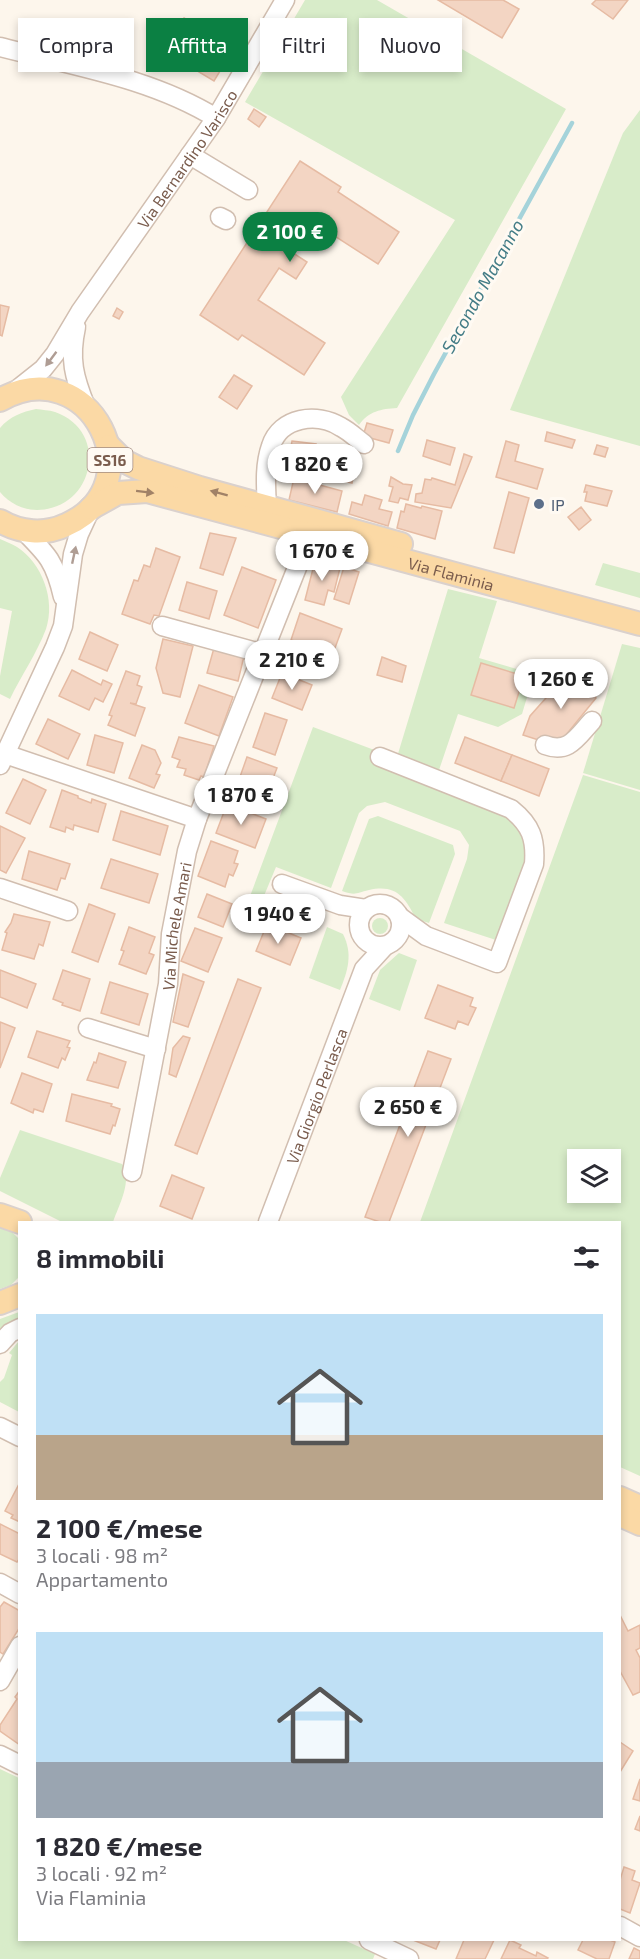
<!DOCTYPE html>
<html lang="it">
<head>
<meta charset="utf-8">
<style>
	:root { --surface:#fff; --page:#f2f2f3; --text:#2b2b33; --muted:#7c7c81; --accent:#0b8043 }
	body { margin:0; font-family:"Exo 2",sans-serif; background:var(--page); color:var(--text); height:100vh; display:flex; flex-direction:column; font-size:22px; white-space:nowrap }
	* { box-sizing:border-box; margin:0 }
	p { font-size:20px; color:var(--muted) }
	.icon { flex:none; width:33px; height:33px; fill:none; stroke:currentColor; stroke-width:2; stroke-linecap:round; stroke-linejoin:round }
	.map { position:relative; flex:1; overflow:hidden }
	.panel { position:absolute; left:18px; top:1221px; width:603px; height:720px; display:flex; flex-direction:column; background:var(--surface); border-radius:0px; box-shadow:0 3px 9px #0003 }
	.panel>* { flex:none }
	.banner { position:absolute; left:18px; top:18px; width:604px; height:54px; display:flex; gap:12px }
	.buttons { position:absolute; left:567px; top:1149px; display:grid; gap:12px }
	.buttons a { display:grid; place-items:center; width:54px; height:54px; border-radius:0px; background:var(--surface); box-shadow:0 3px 9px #0003; font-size:30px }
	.price { position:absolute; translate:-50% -51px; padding:0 14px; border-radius:21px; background:#fff; color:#222; font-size:20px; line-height:39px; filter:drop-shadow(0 2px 3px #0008) }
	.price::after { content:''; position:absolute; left:50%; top:36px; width:18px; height:14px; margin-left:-9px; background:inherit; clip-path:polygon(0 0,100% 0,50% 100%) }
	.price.current { background:var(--accent); color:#fff }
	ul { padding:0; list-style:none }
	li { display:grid; align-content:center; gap:12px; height:318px; padding:0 18px }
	li span { display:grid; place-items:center; height:186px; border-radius:0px; color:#555 }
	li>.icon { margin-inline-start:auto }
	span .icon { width:108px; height:108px; fill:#fffc; stroke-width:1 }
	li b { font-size:26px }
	h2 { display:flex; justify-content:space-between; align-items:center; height:72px; padding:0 18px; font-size:26px }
	.chip { padding:0 21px; border-radius:0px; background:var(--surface); box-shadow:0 3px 9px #0003; font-size:21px; line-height:54px }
	.chip.current { background:var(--accent); color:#fff }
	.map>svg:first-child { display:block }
	.green { fill:#d8ecc9; fill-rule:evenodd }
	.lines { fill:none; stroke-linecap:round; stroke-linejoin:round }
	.stream { stroke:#a5d3da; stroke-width:4.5 }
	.building { fill:#f3d5c3; stroke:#e6bba3; stroke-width:1.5 }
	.minor-casing { stroke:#d1beb0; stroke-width:21 }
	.major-casing { stroke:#dad1cd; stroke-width:26 }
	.minor { stroke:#fff; stroke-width:18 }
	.major { stroke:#fbd9a5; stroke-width:22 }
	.oneway { fill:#af9d94 }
	.oneway2 { fill:#a18267 }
	.service-dot { fill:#5c6f8a; stroke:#fffaf3; stroke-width:2 }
	.labels { text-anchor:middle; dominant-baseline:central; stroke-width:6; stroke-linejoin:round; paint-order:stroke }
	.shield { fill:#fffaf3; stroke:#a28b7f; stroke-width:1.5 }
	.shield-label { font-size:15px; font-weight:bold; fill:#7a5c4d }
	.street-label { font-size:16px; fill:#7a5c4d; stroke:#fffaf3 }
	.service-label { font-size:16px; fill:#4e5e75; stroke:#fffaf3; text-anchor:start }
	.water-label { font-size:18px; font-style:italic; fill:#437c86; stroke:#fffaf3 }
</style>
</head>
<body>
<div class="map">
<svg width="640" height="1959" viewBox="0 0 640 1959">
	<rect width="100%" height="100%" fill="#fdf6ec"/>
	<g class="green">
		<path d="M305 0H377L566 109 397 408C381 409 369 411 359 425L349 415 341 397 455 220 245 102Z"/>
		<path d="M640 110V446L510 410 623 133Z"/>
		<path d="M36 409C42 410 49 410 55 412 110 431 95 509 37 510 23 510 9 503 0 492V428C10 416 22 412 36 409Z"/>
		<path d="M0 539C5 541 12 544 17 547 42 563 56 600 46 629 37 653 21 676 10 699L0 694V676L12 611 0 608Z"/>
		<path d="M603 563 640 573V598L595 585Z"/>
		<path d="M448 589 497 601 479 658 534 674 522 714 498 727 458 714 438 773 397 757Z"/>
		<path d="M622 644 640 648V790L583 773Z"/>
		<path d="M313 727 377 751 374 764 507 814C538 840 528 865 516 898 510 912 505 927 499 941L444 923 467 859 469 845 460 831 385 802 367 806 359 813 331 888 276 867 261 903 249 899Z"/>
		<path d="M583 775 640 792V1476L620 1467V1222H420ZM578 1160H610V1192H578Z"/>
		<path d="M378 816 453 845 455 854 429 923 416 919C405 897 396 884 369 890 356 893 356 896 342 891L369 819Z"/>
		<circle cx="380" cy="926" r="8"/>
		<path d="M327 927 343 934C353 954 348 970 340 990L309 978Z"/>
		<path d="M399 953 417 960 400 1011 369 999 380 970Z"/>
		<path d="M20 1130 122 1164C133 1180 119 1205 113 1222H62L0 1191V1178Z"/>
		<path d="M0 1227 11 1231 20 1240 19 1277 11 1285 0 1289Z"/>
		<path d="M19 1312V1318L0 1330V1319Z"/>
		<path d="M19 1341V1412L0 1402V1382L4 1378 12 1355 9 1353Z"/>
		<path d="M0 1769 19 1778 20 1940H344L375 1954 373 1959H0Z"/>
	</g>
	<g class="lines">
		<path class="stream" d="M398 451 413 415 434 374 572 123"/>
	</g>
	<g class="building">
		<path d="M438 0H503L519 9 502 38Z"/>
		<path d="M596 0H628L613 19 592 4Z"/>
		<path d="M184 18 234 48 214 81 164 51Z"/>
		<path d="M254 109 266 117 259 127 248 119Z"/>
		<path d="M300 161 341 187 338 192 399 232 378 264 310 220 290 251 307 262 296 279 279 268 258 300 325 343 304 375 242 335 238 340 200 315Z"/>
		<path d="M0 305 9 307 2 336 0 335Z"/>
		<path d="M117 308 123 312 119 319 113 316Z"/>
		<path d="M234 375 252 386 237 409 219 397Z"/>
		<path d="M367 423 393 430 389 443 363 436Z"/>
		<path d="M547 432 575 440 572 448 545 441Z"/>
		<path d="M427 440 455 448 450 465 423 456Z"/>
		<path d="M292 441 316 444 311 468 298 466 297 475 286 473Z"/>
		<path d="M506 441 519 445 515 461 543 469 537 489 496 477Z"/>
		<path d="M597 445 608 448 605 457 594 454Z"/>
		<path d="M320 451 357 460 352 483 315 474Z"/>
		<path d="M464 454 472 457 451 508 415 502 416 494 422 493 425 479 431 480 432 478 455 485Z"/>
		<path d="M391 477 403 484 412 485 408 500 400 498 398 503 389 501 393 487 389 486Z"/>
		<path d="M294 478 342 491 337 512 289 500Z"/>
		<path d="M586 485 612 491 607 506 585 501 587 492H584Z"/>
		<path d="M509 492 529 498 514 553 494 548Z"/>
		<path d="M365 495 382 500 379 509 392 512 388 526 349 514 352 502 362 505Z"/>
		<path d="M406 504 421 508 422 506 442 511 435 539 397 528 401 511 404 512Z"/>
		<path d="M581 507 591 520 579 530 568 517Z"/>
		<path d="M210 533 236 538 223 575 200 568Z"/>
		<path d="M156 548 180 557 159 616 154 615 150 624 122 614 134 580 138 581 144 565 150 567Z"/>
		<path d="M315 561 340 568 334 592 328 590 324 605 305 600Z"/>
		<path d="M242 567 276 580 258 628 224 615Z"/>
		<path d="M344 567 359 572 349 604 334 599Z"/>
		<path d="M187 582 217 591 209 619 179 610Z"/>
		<path d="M300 613 342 629 332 656 300 646 301 643 291 640Z"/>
		<path d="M90 632 118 645 107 671 79 659Z"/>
		<path d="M163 639 193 646 180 697 163 693 156 668Z"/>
		<path d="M214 648 244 656 238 681 207 673Z"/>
		<path d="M382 657 406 666 402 682 377 675Z"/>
		<path d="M481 663 524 676 514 708 471 695Z"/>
		<path d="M72 670 101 685 103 680 112 684 103 702 95 698 89 710 59 696Z"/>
		<path d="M126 671 140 676 137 685 142 687 136 704 130 703 145 708 135 736 108 725 112 716 109 715Z"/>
		<path d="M570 671 592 684 596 698 557 746 523 735 530 716Z"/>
		<path d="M282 673 312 685 302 710 272 698Z"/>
		<path d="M199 685 233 697 219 736 185 723Z"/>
		<path d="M265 713 287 720 275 755 253 747Z"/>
		<path d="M48 719 80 734 68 759 36 744Z"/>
		<path d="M95 735 123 743 114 773 87 765Z"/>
		<path d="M179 737 214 746 204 777 201 776 199 780 184 775 186 769 177 767 180 760 172 757Z"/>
		<path d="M465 737 512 755 501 781 455 763Z"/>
		<path d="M142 745 155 750 161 763 156 774 160 775 154 788 129 778Z"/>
		<path d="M512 755 549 769 539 796 501 781Z"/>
		<path d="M247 757 277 768 263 804 235 791Z"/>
		<path d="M23 779 46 790 30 824 6 813Z"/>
		<path d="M62 790 78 796V798L91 803 92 799 106 804 98 832 74 825 73 830 66 827 65 832 50 827Z"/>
		<path d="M227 804 266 819 255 848 216 833Z"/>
		<path d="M121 811 168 826 160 855 113 840Z"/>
		<path d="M0 826 25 838 6 873 0 870Z"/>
		<path d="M211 841 238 851 234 863 238 864 233 876 229 874 225 887 198 876Z"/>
		<path d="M29 851 70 864 65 879 61 878 57 890 22 879Z"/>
		<path d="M111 859 158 874 149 903 101 888Z"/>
		<path d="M207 894 232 904 223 927 198 917Z"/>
		<path d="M89 904 115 914 98 962 72 952Z"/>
		<path d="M14 914 50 922 43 946 39 944 34 959 2 950 7 933 5 932 11 923Z"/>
		<path d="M267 924 301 938 290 965 256 951Z"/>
		<path d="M129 927 155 937 149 953 154 955 146 974 119 964 124 951 121 950Z"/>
		<path d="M195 928 222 938 208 972 181 961Z"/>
		<path d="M0 970 36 984 27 1008 0 997Z"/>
		<path d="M63 970 90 979 80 1011 62 1005 63 1003 53 999Z"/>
		<path d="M183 974 204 982 188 1027 173 1022Z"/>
		<path d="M238 979 261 988 197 1154 175 1145Z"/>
		<path d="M110 982 148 994 139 1025 101 1013Z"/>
		<path d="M438 985 473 998 470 1006 476 1008 468 1025 458 1021 455 1029 425 1018Z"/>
		<path d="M0 1022 15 1028 0 1068Z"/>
		<path d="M37 1031 70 1041 67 1047 70 1048 65 1060 62 1058 58 1068 28 1057Z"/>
		<path d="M183 1036 190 1038 176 1077 169 1074 173 1048Z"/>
		<path d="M428 1051 451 1059 389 1222H380L365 1217Z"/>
		<path d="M99 1053 126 1062 118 1088 87 1080 94 1062 96 1063Z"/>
		<path d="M22 1073 52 1084 43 1112 34 1109 33 1113 11 1103Z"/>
		<path d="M72 1094 112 1104 111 1106 120 1109 115 1126 113 1125 110 1134 66 1121Z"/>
		<path d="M172 1175 204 1188 192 1219 160 1206Z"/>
		<path d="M20 1482V1522L11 1518 13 1515 5 1511Z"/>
		<path d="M0 1524 20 1534V1558L17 1562 0 1554Z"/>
		<path d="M4 1602 20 1611V1627L3 1654 0 1652V1607Z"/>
		<path d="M620 1615 628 1631 640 1625V1648L636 1650 640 1658V1692L633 1695 620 1671Z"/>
		<path d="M20 1690V1745L0 1731V1725L17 1699 15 1697Z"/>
		<path d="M620 1742 633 1751 620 1772Z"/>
		<path d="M640 1779V1801L633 1799Z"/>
		<path d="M640 1816V1831L635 1829Z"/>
		<path d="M624 1867 635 1871 632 1880 640 1883 630 1913 620 1909V1880Z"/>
		<path d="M413 1940H440L436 1949Z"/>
		<path d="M464 1940H494L485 1959H456Z"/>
		<path d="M510 1940 521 1945 519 1948 536 1956 537 1952 548 1958 547 1959H501Z"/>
		<path d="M583 1940H610L615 1942 609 1959H597L578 1950Z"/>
		<path d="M634 1948 640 1951V1959H629Z"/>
	</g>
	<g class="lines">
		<defs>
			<g id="minor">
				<path d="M0 47C73 66 151 78 216 118"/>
				<path d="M190 155 248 190"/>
				<path d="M220 217 226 220"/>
				<path d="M76 327C69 359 74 377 86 407"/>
				<path id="s1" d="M14 392 43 369 55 354 80 312 216 118 285 0"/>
				<path d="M267 507C266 487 264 466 271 446 280 417 317 412 341 427 349 431 356 438 364 444"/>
				<path d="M23 530C48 555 55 562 63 597"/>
				<path d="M162 626 264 654"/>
				<path d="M545 745C569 754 577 737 592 721"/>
				<path d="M5 754 197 819"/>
				<path d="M380 757 511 809C531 825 536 839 534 864L497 963 426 936 400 917"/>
				<path d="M0 765 55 647 63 626 73 554 79 534 91 508"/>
				<path d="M282 884 340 905 366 909"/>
				<path d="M0 888 68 911"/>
				<circle cx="380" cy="925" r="21"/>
				<path d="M88 1028 156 1049"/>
				<path id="s2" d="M132 1172 168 984 171 934 187 851 197 819 310 535"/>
				<path id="s3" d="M268 1222 364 969 385 946"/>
				<path d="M0 1344 10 1333 20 1328"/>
				<path d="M0 1427 20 1437"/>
				<path d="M0 1583 20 1594"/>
				<path d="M0 1681 20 1646"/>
				<path d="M0 1755 20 1765"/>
				<path d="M620 1926 640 1937"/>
				<path d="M369 1940 409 1959"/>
			</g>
			<g id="major">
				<path d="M0 400C89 349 158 484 66 525 45 535 20 533 0 521"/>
				<path d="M109 446 124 461 138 468 200 488 401 544"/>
				<path id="s4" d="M91 508 118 493 147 491 640 624"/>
				<path d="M0 1215 20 1222"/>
				<path d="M0 1303 20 1295"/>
				<path d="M620 1498 640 1507"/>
				<path d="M620 1515 640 1524"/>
			</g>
		</defs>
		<use href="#minor" class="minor-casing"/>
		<use href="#major" class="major-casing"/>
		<use href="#minor" class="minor"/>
		<use href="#major" class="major"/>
	</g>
	<defs><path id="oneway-solid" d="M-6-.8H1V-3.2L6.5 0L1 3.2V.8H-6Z" transform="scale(1.5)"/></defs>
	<g class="oneway">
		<use href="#oneway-solid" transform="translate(51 359) rotate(127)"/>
		<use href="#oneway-solid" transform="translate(74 555) rotate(-78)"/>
	</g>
	<g class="oneway2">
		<use href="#oneway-solid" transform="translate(145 492) rotate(7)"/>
		<use href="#oneway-solid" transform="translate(219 493) rotate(-165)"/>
	</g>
	<circle class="service-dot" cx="539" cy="504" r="6"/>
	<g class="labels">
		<rect class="shield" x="87.5" y="448" width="45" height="24" rx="4.5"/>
		<g class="shield-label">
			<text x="110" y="460">SS16</text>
		</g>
		<g class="street-label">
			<text stroke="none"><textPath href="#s1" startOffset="292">Via Bernardino Varisco</textPath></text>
			<text stroke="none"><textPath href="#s4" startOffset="375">Via Flaminia</textPath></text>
			<text stroke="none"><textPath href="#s2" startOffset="250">Via Michele Amari</textPath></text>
			<text stroke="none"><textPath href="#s3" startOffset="135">Via Giorgio Perlasca</textPath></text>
		</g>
		<g class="service-label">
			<text x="551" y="504">IP</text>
		</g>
		<g class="water-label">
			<text transform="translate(482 286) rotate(-61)">Secondo Macanno</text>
		</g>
	</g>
</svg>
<div class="buttons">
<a><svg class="icon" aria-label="layers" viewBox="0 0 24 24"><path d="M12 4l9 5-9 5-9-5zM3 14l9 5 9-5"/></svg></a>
</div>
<b class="price current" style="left:290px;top:263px">2 100 €</b>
<b class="price" style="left:315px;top:495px">1 820 €</b>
<b class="price" style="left:322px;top:582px">1 670 €</b>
<b class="price" style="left:292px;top:691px">2 210 €</b>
<b class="price" style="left:561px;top:710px">1 260 €</b>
<b class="price" style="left:241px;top:826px">1 870 €</b>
<b class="price" style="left:278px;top:945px">1 940 €</b>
<b class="price" style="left:408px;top:1138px">2 650 €</b>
<div class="banner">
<a class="chip">Compra</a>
<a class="chip current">Affitta</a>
<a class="chip">Filtri</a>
<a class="chip">Nuovo</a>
</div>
<section class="panel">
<h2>8 immobili<svg class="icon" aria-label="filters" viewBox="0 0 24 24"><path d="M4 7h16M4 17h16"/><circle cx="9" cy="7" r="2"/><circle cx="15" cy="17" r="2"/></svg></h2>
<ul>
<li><span style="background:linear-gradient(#bfe0f5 65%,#b9a48a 0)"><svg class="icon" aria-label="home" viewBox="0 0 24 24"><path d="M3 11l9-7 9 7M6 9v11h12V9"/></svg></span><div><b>2 100 €/mese</b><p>3 locali · 98 m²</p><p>Appartamento</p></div></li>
<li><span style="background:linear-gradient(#bfe0f5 70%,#9aa5b1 0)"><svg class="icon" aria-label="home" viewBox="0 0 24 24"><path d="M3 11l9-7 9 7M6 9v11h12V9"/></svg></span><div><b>1 820 €/mese</b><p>3 locali · 92 m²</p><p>Via Flaminia</p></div></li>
</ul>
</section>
</div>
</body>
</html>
